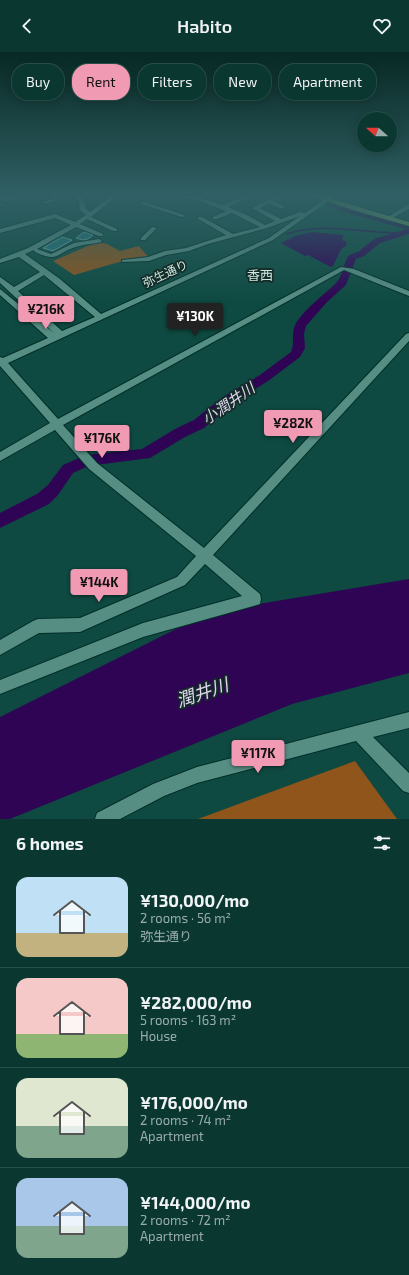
<!DOCTYPE html>
<html lang="en">
<head>
<meta charset="utf-8">
<style>
	:root { --surface:#0a3831; --page:#133f39; --text:#f1f3f6; --muted:#99acab; --line:#2a524d; --accent:#f19ab3 }
	body { margin:0; font-family:"Exo 2","Noto Sans JP",sans-serif; background:var(--page); color:var(--text); height:100vh; display:flex; flex-direction:column; font-size:15px; white-space:nowrap }
	* { box-sizing:border-box; margin:0 }
	p { font-size:13px; color:var(--muted) }
	.icon { flex:none; width:22px; height:22px; fill:none; stroke:currentColor; stroke-width:2; stroke-linecap:round; stroke-linejoin:round }
	.map { position:relative; height:767px; overflow:hidden }
	.sheet { display:flex; flex-direction:column; background:var(--surface); flex:1 }
	.sheet>* { flex:none }
	.banner { position:absolute; left:12px; top:12px; width:385px; height:36px; display:flex; gap:8px }
	.needle { width:26px; rotate:291deg }
	.fabs { position:absolute; left:357px; top:60px; display:grid; gap:8px }
	.fabs a { display:grid; place-items:center; width:40px; height:40px; border-radius:50%; background:var(--surface); box-shadow:0 2px 10px #0003,0 0 0 1px var(--line); font-size:20px }
	.price { position:absolute; translate:-50% -34px; padding:0 9px; border-radius:4px; background:var(--accent); color:#111; font-size:13px; line-height:26px; filter:drop-shadow(0 1px 2px #0008) }
	.price::after { content:''; position:absolute; left:50%; top:24px; width:12px; height:9px; margin-left:-6px; background:inherit; clip-path:polygon(0 0,100% 0,50% 100%) }
	.price.current { background:#222; color:#fff }
	ul { padding:0; list-style:none }
	li { display:flex; align-items:center; gap:12px; height:100px; padding:0 16px }
	li+li { border-top:1px solid var(--line) }
	li span { display:grid; place-items:center; flex:none; width:112px; height:80px; border-radius:12px; color:#555 }
	li>.icon { margin-inline-start:auto }
	span .icon { width:48px; height:48px; fill:#fffc; stroke-width:1 }
	li b { font-size:17px }
	h2 { display:flex; justify-content:space-between; align-items:center; height:48px; padding:0 16px; font-size:17px }
	.pill { padding:0 14px; border-radius:16px; background:var(--surface); box-shadow:0 2px 10px #0003,0 0 0 1px var(--line); font-size:14px; line-height:36px }
	.pill.current { background:var(--accent); color:#111 }
	header { display:flex; justify-content:space-between; align-items:center; height:52px; padding:0 16px; background:var(--surface); font-size:18px; font-weight:600 }
	.map>svg:first-child { display:block }
	.green { fill:#8f551a }
	.water { fill:#2f0455 }
	.lines { fill:none; stroke-linecap:round; stroke-linejoin:round }
	.stream { stroke:#2f0455; stroke-width:1.5 }
	.river { fill:#2f0455; fill-rule:evenodd }
	.building { fill:#207479; stroke:#70abae }
	.minor-casing { stroke:#002e28; stroke-width:2 }
	.major-casing { stroke:#002e28; stroke-width:2 }
	.minor { fill:#578e84; fill-rule:evenodd }
	.major { fill:#799c62; fill-rule:evenodd }
	.labels { text-anchor:middle; dominant-baseline:central; stroke-width:3.5; stroke-linejoin:round; paint-order:stroke }
	.far-street-label { font-size:12px; fill:#cce8e1; stroke:#142b27 }
	.far-quarter-label { font-size:13px; fill:#cce8e1; stroke:#142b27 }
	.water-label { font-size:15px; font-style:italic; fill:#dfd7ee; stroke:#142b27 }
	.near-water-label { font-size:18px; font-style:italic; fill:#dfd7ee; stroke:#142b27 }
</style>
</head>
<body>
<header><svg class="icon" aria-label="back" viewBox="0 0 24 24"><path d="M15 5l-7 7 7 7"/></svg>Habito<svg class="icon" aria-label="heart" viewBox="0 0 24 24"><path d="M12 20l-8-8c-3-5 5-10 8-4 3-6 11-1 8 4z"/></svg></header>
<div class="map">
<svg width="409" height="767" viewBox="0 0 409 767">
	<rect width="100%" height="100%" fill="#0e4a41"/>
	<g class="green">
		<path d="M97 190 107 192 120 199 139 194 149 206 119 210 74 223 53 209Z"/>
		<path d="M355 709 397 767H198Z"/>
	</g>
	<g class="water">
		<path d="M312 180 344 183 342 188 347 190 346 194 341 197 333 214 331 215 308 203 305 204 281 191 295 184Z"/>
		<path d="M409 527V621L292 652 10 767H0V665L210 560Z"/>
	</g>
	<g class="lines">
		<path class="stream" d="M287 182C324 169 363 182 401 181"/>
		<path class="river" d="M303 143H315L346 155 409 172V182L380 191 364 204 356 207 346 233 327 250 306 274 304 282 305 296 300 305 268 329 233 351 204 376 185 385 150 406 88 414 73 421 58 443 49 452 0 476V461L37 442 48 433 63 413 86 403 142 397 175 377 194 368 223 345 260 323 291 300C295 291 291 282 295 273 303 258 324 243 336 231 343 224 343 211 349 203L358 200 374 187 406 177 340 159Z"/>
	</g>
	<g class="building">
		<path d="M84 180 93 183 88 187 83 188 76 186Z"/>
		<path d="M62 185 72 188 53 199 43 196Z"/>
	</g>
	<g class="lines">
		<defs>
			<g id="minor">
				<path d="M0 143 6 146 16 143H27L5 150 0 147Z"/>
				<path d="M62 143H72L46 152 43 150Z"/>
				<path d="M75 143H81V145L84 147 86 157 90 160 112 143H119L91 165 117 177V179H113L87 167 80 172 103 182V184H99L76 175 37 197 51 202 74 191 99 187 102 189 101 190C94 192 86 192 79 194 57 199 60 212 35 200L34 198 25 202 60 227 101 262 269 186 300 164 267 176 208 192 189 199 166 203 149 209 122 210V208L148 205 165 199 186 196 226 183 198 167V165H202L233 182 260 175 232 161 217 167H213V165L226 159 196 148 163 143 197 144 222 153 246 143H255L228 155 245 162 265 173 275 169 252 156 277 143H285L273 149 284 154V156H280L269 152 260 156 281 167 300 160 305 161 330 143H337L273 188 8 311 58 367 341 215 354 217 409 239V244L344 218 63 373 97 411 204 496 406 282 409 281V289L213 503 260 542 261 547 260 552 143 585 0 642V628L143 571 242 544 205 512 185 533 80 580 39 581 0 603V588L33 569 38 567 80 566 177 525 196 504 89 417 55 378 0 409V400L50 371 0 314V305L3 306 48 286 0 243V237L55 282 0 231V225L14 235 40 220 19 205 0 211V207L28 196 71 173 55 166 0 181V177L55 162 75 170 86 163 80 158 79 149 76 147ZM44 223 95 265 62 279 18 239Z"/>
				<path d="M141 150H145L187 164 182 165 141 152Z"/>
				<path d="M409 152V157L391 167 386 166Z"/>
				<path d="M152 175 157 176 145 188H141V186Z"/>
				<path d="M409 660V676L373 685 409 721V741L403 739 356 689 197 731 164 744 120 767H95L97 761 153 732 197 715Z"/>
			</g>
			<path id="major" d="M309 143H319L409 170V174L353 158Z"/>
		</defs>
		<use href="#minor" class="minor-casing"/>
		<use href="#major" class="major-casing"/>
		<use href="#minor" class="minor"/>
		<use href="#major" class="major"/>
	</g>
	<linearGradient id="sky" x2="0" y2="1"><stop stop-color="#082924"/><stop offset="0.57" stop-color="#306065"/><stop offset="1" stop-color="#306065" stop-opacity="0"/></linearGradient>
	<rect width="409" height="251" fill="url(#sky)"/>
	<g class="labels">
		<g class="far-street-label">
			<text transform="translate(165 221) rotate(-25)">弥生通り</text>
		</g>
		<g class="far-quarter-label">
			<text x="260" y="223">香西</text>
		</g>
		<g class="water-label">
			<text transform="translate(228 351) rotate(-35)">小潤井川</text>
		</g>
		<g class="near-water-label">
			<text transform="translate(202 640) rotate(-19)">潤井川</text>
		</g>
	</g>
</svg>
<div class="fabs">
<a><svg class="needle" viewBox="-14 -14 28 28"><path d="M0-13l5 13h-10z" fill="#e53935"/><path d="M0 13l5-13h-10z" fill="#99acab"/></svg></a>
</div>
<b class="price" style="left:46px;top:278px">¥216K</b>
<b class="price current" style="left:195px;top:285px">¥130K</b>
<b class="price" style="left:293px;top:392px">¥282K</b>
<b class="price" style="left:102px;top:407px">¥176K</b>
<b class="price" style="left:99px;top:551px">¥144K</b>
<b class="price" style="left:258px;top:722px">¥117K</b>
<div class="banner">
<a class="pill">Buy</a>
<a class="pill current">Rent</a>
<a class="pill">Filters</a>
<a class="pill">New</a>
<a class="pill">Apartment</a>
</div>
</div>
<section class="sheet">
<h2>6 homes<svg class="icon" aria-label="filters" viewBox="0 0 24 24"><path d="M4 7h16M4 17h16"/><circle cx="9" cy="7" r="2"/><circle cx="15" cy="17" r="2"/></svg></h2>
<ul>
<li><span style="background:linear-gradient(#bfe0f5 70%,#c2b280 0)"><svg class="icon" aria-label="home" viewBox="0 0 24 24"><path d="M3 11l9-7 9 7M6 9v11h12V9"/></svg></span><div><b>¥130,000/mo</b><p>2 rooms · 56 m²</p><p>弥生通り</p></div></li>
<li><span style="background:linear-gradient(#f6c9c9 70%,#8fb573 0)"><svg class="icon" aria-label="home" viewBox="0 0 24 24"><path d="M3 11l9-7 9 7M6 9v11h12V9"/></svg></span><div><b>¥282,000/mo</b><p>5 rooms · 163 m²</p><p>House</p></div></li>
<li><span style="background:linear-gradient(#dfe7d0 60%,#7fa58c 0)"><svg class="icon" aria-label="home" viewBox="0 0 24 24"><path d="M3 11l9-7 9 7M6 9v11h12V9"/></svg></span><div><b>¥176,000/mo</b><p>2 rooms · 74 m²</p><p>Apartment</p></div></li>
<li><span style="background:linear-gradient(#a9c7e8 60%,#7fa58c 0)"><svg class="icon" aria-label="home" viewBox="0 0 24 24"><path d="M3 11l9-7 9 7M6 9v11h12V9"/></svg></span><div><b>¥144,000/mo</b><p>2 rooms · 72 m²</p><p>Apartment</p></div></li>
</ul>
</section>
</body>
</html>
